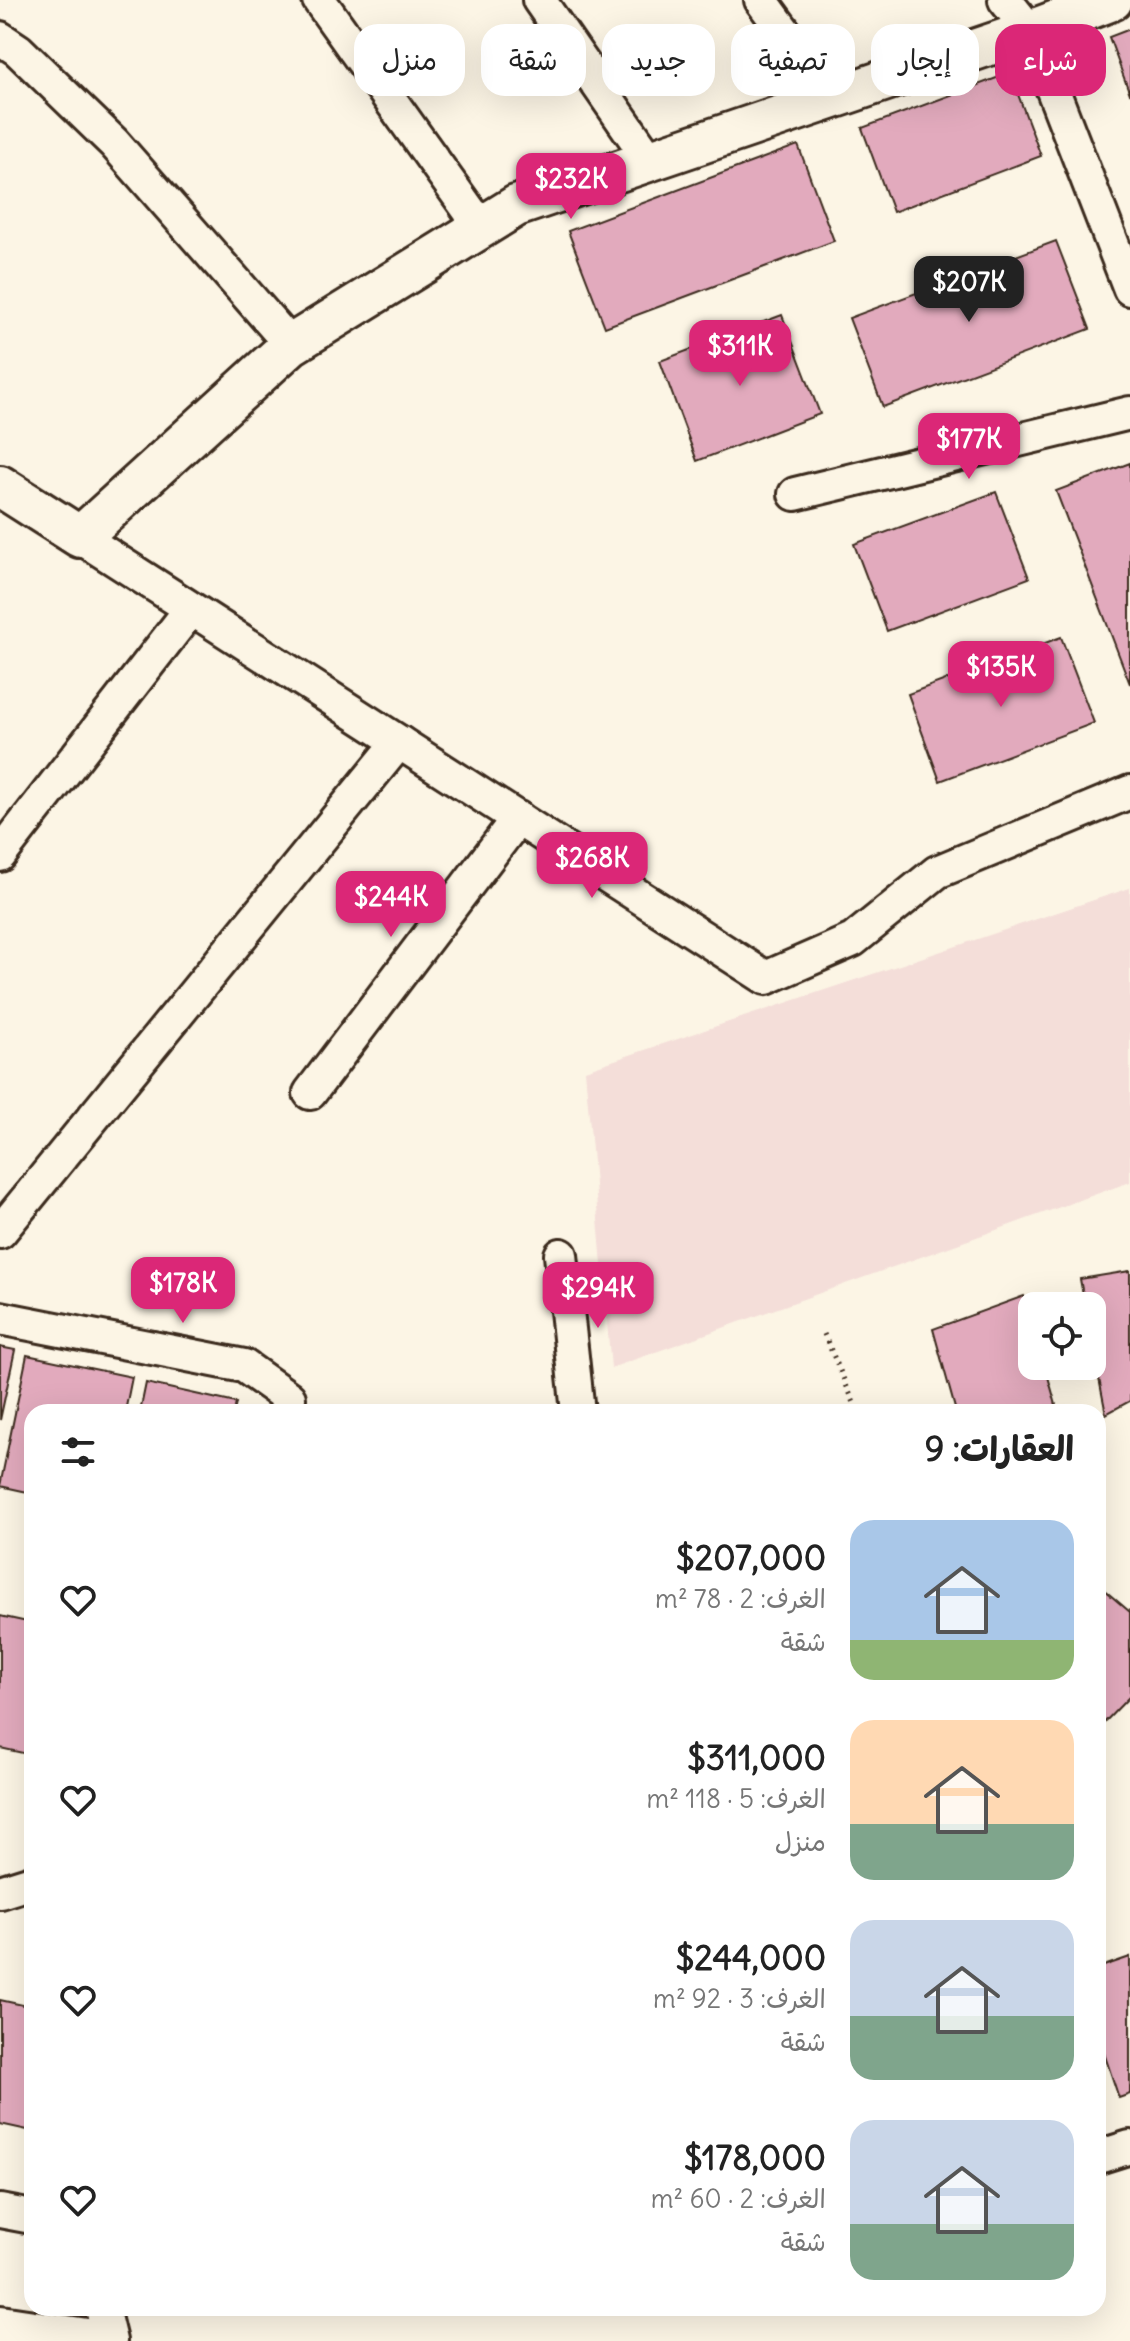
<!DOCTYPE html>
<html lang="ar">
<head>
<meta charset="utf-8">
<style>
	:root { --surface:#fff; --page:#f2f2f2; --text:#222; --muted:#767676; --accent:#db2777 }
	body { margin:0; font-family:Delius,"Playpen Sans Arabic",sans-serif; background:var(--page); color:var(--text); direction:rtl; height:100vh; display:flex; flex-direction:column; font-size:30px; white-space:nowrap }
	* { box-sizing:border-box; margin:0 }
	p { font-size:26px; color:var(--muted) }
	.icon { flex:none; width:44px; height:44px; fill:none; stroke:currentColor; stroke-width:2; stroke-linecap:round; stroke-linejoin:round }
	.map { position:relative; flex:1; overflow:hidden; direction:ltr }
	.drawer { position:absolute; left:24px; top:1404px; width:1082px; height:912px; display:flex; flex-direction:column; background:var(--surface); border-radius:24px; box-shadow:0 8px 32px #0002; direction:rtl }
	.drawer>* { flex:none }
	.top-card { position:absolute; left:24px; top:24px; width:1082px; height:72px; direction:rtl; display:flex; gap:16px }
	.tools { position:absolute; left:1018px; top:1292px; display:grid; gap:16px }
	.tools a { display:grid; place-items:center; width:88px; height:88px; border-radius:16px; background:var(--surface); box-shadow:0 8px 32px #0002; font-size:40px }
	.price { position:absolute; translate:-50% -68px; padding:0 18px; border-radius:16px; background:var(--accent); color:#fff; font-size:26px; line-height:52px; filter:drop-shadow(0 2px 4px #0008) }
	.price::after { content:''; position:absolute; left:50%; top:48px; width:24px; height:18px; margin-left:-12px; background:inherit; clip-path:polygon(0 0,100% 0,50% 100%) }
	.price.current { background:#222; color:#fff }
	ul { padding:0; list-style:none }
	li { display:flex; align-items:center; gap:24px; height:200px; padding:0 32px }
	li span { display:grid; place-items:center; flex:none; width:224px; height:160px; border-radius:24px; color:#555 }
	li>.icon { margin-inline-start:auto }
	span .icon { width:96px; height:96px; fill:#fffc; stroke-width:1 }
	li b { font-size:34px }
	h2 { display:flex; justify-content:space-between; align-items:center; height:96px; padding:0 32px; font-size:34px }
	.tag { padding:0 28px; border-radius:24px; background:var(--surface); box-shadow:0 8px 32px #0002; font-size:28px; line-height:72px }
	.tag.current { background:var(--accent); color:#fff }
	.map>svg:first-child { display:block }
	.built { fill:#f4ded9 }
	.building { fill:#e2aabd; stroke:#3b2a1e; stroke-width:2 }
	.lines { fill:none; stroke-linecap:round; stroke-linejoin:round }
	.minor-casing { stroke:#3b2a1e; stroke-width:38 }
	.tertiary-casing { stroke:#3b2a1e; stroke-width:46 }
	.primary-casing { stroke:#3b2a1e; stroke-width:50 }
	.path { stroke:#3b2a1e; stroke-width:5; stroke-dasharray:2 6; stroke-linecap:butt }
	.minor { stroke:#fcf5e5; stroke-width:32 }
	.tertiary { stroke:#fcf5e5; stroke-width:40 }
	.primary { stroke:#fcf5e5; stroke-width:44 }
</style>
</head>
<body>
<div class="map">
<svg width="1130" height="2341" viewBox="0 0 1130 2341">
	<rect width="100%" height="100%" fill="#fcf5e5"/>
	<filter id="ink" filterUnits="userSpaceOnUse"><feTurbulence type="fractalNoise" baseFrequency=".0125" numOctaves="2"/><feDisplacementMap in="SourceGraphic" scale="16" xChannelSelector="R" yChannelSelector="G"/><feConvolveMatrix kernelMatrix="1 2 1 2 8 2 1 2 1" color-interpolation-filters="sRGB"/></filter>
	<g filter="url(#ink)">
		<path class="built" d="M1130 888V1182L611 1368 585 1070Z"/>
		<g class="building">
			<path d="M1130 29V94L1109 37Z"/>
			<path d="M1010 73 1041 156 893 212 862 128Z"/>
			<path d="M798 145 834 241 605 327 568 231Z"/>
			<path d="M1056 241 1090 329 883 407 849 318Z"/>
			<path d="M782 315 820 414 697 461 660 361Z"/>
			<path d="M1130 463V684L1056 491Z"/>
			<path d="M996 492 1029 578 887 631 854 544Z"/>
			<path d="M1061 637 1094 723 940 781 908 694Z"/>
			<path d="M1130 1271V1401L1106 1414 1092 1343V1306H1085L1080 1279Z"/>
			<path d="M1024 1296 1032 1323V1366H1045L1058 1412H956L933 1329Z"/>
			<path d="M0 1347 15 1350 0 1420Z"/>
			<path d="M27 1355 132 1377 125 1412H32V1493L0 1486Z"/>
			<path d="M146 1383 236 1403 234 1412H140Z"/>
			<path d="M1102 1588 1130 1612V1696L1099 1728 1098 1593Z"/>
			<path d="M0 1616 32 1623V1755L0 1748Z"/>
			<path d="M1130 1957V2094L1119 2098 1098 2035V1968Z"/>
			<path d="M0 2000 32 2007V2131L0 2124Z"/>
		</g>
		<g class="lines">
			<defs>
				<g id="minor">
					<path d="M319 0 481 227"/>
					<path d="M539 0 650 160"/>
					<path d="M761 0 833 98"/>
					<path d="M1005 0 1030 31 1130 289"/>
					<path d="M0 38 18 50 114 143 291 345"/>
					<path d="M795 494 1130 413"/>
					<path d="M80 537 766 978 853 940 937 872 1130 792"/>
					<path d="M0 855 191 609"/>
					<path d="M310 1093 518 818"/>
					<path d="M0 1232 399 742"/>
					<path d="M561 1255 578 1412"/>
					<path d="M0 1318 244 1366 289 1398 286 1412"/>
					<path d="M0 1892 32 1882"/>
					<path d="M1098 2157 1130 2147"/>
					<path d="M0 2211 32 2217"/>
					<path d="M102 2308 110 2341"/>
				</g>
				<path id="tertiary" d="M0 486 80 537 291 345 516 206 1030 31 1112 0"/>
				<path id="primary" d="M0 2328 86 2341"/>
			</defs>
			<use href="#minor" class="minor-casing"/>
			<use href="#tertiary" class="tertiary-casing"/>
			<use href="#primary" class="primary-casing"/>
			<path class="path" d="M824 1334 858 1412"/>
			<use href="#minor" class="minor"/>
			<use href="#tertiary" class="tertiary"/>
			<use href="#primary" class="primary"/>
		</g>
	</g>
</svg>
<div class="tools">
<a><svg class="icon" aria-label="locate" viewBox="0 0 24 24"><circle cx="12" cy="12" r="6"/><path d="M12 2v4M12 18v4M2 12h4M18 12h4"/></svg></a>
</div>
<b class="price" style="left:571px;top:221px">$232K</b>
<b class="price current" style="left:969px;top:324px">$207K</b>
<b class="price" style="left:740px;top:388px">$311K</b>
<b class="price" style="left:969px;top:481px">$177K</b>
<b class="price" style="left:1001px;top:709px">$135K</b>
<b class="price" style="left:592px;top:900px">$268K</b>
<b class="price" style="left:391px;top:939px">$244K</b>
<b class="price" style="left:183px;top:1325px">$178K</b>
<b class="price" style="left:598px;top:1330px">$294K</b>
<div class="top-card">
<a class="tag current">شراء</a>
<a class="tag">إيجار</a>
<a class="tag">تصفية</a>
<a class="tag">جديد</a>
<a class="tag">شقة</a>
<a class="tag">منزل</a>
</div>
<section class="drawer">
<h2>العقارات: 9<svg class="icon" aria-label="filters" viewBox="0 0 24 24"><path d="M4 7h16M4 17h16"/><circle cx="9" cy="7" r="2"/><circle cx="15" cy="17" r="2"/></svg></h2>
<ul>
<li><span style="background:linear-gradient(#a9c7e8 75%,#8fb573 0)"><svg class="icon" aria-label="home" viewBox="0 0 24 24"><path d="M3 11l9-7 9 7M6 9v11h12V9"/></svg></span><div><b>$207,000</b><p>الغرف: 2 · 78 m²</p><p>شقة</p></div><svg class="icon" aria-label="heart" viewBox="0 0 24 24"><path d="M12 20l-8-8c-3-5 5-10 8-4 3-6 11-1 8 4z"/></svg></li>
<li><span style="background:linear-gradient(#ffd9b3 65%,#7fa58c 0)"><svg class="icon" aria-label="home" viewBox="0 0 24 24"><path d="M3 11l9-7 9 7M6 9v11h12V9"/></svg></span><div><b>$311,000</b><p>الغرف: 5 · 118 m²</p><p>منزل</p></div><svg class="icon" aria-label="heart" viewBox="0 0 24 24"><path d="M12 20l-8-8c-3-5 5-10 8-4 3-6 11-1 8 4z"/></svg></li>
<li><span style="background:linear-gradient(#c9d6e8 60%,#7fa58c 0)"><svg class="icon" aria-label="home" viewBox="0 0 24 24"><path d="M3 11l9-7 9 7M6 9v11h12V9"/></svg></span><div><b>$244,000</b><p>الغرف: 3 · 92 m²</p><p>شقة</p></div><svg class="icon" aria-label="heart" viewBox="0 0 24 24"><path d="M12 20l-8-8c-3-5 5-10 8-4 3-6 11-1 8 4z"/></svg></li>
<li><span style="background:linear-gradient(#c9d6e8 65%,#7fa58c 0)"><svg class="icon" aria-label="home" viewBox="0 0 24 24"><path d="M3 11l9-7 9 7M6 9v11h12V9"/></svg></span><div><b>$178,000</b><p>الغرف: 2 · 60 m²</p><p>شقة</p></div><svg class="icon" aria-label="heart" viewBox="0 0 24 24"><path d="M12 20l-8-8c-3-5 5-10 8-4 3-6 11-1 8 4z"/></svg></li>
</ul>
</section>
</div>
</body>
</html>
